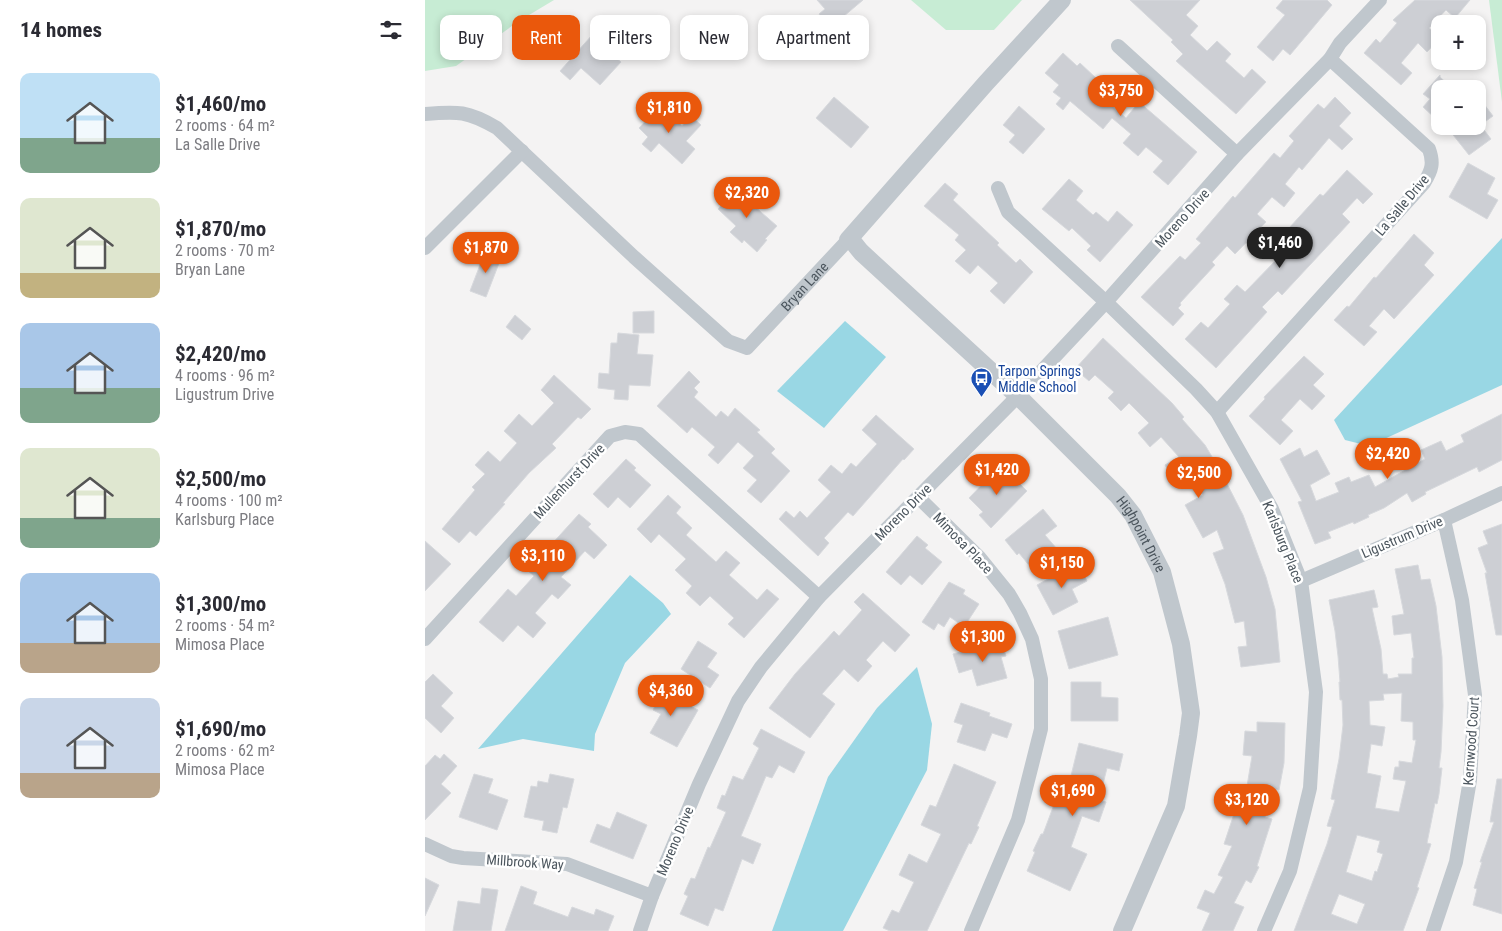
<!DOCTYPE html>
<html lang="en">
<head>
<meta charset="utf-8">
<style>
	:root { --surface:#fff; --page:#f7f7f7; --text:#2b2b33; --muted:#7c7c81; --accent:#ea580c }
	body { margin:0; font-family:"Roboto Condensed",sans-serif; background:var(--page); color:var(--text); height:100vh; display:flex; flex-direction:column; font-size:19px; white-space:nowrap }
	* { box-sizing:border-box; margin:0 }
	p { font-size:16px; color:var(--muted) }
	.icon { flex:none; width:28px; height:28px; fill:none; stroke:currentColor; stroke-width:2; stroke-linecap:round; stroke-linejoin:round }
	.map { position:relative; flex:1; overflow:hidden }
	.panel { display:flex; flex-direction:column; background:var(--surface); width:425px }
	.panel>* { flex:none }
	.banner { position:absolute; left:15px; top:15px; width:475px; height:45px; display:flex; gap:10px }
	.tools { position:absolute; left:1006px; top:15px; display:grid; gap:10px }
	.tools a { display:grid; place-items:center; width:55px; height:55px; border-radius:10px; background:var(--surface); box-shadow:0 2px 8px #0003; font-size:25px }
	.price { position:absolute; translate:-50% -42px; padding:0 11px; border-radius:18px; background:var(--accent); color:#fff; font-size:16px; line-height:32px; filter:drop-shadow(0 1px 2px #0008) }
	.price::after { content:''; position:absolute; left:50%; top:30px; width:15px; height:11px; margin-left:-8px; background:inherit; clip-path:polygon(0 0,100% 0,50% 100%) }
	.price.active { background:#222; color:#fff }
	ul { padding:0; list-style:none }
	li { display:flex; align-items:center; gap:15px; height:125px; padding:0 20px }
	li span { display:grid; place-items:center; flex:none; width:140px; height:100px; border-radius:10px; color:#555 }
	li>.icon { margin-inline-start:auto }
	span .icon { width:60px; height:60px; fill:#fffc; stroke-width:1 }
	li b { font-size:21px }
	h2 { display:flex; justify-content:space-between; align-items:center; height:60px; padding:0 20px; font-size:21px }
	.pill { padding:0 18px; border-radius:10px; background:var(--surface); box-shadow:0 2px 8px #0003; font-size:18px; line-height:45px }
	.pill.active { background:var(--accent); color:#fff }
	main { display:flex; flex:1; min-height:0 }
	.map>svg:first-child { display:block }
	.green { fill:#c7ecd4 }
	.water { fill:#99d7e4 }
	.building { fill:#cdcfd4; stroke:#d7d9dd; fill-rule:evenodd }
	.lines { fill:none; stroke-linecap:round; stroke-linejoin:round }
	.minor { stroke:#c0c7cd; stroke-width:14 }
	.tertiary { stroke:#c0c7cd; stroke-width:18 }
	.labels { text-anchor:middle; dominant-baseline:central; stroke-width:5; stroke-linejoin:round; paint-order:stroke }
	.street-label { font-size:14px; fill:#4c565e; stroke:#fff }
	.transit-label { font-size:14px; fill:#164399; stroke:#fff; text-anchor:start }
</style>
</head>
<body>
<main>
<section class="panel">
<h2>14 homes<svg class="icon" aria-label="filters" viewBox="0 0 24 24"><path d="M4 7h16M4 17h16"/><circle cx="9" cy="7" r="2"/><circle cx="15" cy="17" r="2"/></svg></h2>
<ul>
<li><span style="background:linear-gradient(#bfe0f5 65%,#7fa58c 0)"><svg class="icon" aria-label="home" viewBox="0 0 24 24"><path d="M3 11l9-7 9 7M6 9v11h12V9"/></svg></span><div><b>$1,460/mo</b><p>2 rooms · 64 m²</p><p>La Salle Drive</p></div></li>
<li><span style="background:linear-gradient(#dfe7d0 75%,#c2b280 0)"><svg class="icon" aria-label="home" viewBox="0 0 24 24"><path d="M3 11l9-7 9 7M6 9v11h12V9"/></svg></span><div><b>$1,870/mo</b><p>2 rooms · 70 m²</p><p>Bryan Lane</p></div></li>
<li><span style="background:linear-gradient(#a9c7e8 65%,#7fa58c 0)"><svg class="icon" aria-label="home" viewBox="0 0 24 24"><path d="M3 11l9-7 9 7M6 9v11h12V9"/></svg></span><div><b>$2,420/mo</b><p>4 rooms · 96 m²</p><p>Ligustrum Drive</p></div></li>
<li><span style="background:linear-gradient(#dfe7d0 70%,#7fa58c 0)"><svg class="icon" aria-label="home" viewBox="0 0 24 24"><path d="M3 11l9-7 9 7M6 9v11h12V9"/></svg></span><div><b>$2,500/mo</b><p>4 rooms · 100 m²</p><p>Karlsburg Place</p></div></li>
<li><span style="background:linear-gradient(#a9c7e8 70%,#b9a48a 0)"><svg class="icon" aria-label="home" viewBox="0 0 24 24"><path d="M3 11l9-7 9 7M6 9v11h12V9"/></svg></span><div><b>$1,300/mo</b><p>2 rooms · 54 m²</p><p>Mimosa Place</p></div></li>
<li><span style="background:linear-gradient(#c9d6e8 75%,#b9a48a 0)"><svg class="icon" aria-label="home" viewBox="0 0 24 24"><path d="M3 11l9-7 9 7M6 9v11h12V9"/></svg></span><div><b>$1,690/mo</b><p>2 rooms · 62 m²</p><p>Mimosa Place</p></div></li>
</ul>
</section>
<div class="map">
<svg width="1077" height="931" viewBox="0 0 1077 931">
	<rect width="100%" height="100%" fill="#f4f3f3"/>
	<g class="green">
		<path d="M0 0H129L94 21 31 66 0 71Z"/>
		<path d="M486 0H597L569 30H521Z"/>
		<path d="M1064 0H1077V102Z"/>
	</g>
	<g class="water">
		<path d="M1077 238V385L944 446 920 440 909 420Z"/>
		<path d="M420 321 461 357 399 428 352 391Z"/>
		<path d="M205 575 238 603 246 614 200 663 170 734 169 751 98 739 53 749Z"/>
		<path d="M492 667 507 724 502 770 418 931H347L403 777 452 708Z"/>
	</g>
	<g class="building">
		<path d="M392 0H438L405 28 394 14 400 9Z"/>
		<path d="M705 0H775L761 15 773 26 765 35 782 51 792 41 806 54 800 61 819 78 827 69 841 82 811 114 751 61 758 54 746 42 748 40Z"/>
		<path d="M858 0H902L907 5 865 55 858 49 848 61 832 47 860 15 851 8Z"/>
		<path d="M990 0H1045L1030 18 1021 10 1004 28 1015 38 1002 52 993 43 976 63 987 73 976 85 939 53 951 39 955 43 972 23 968 20Z"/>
		<path d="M188 22 205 39 189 56 196 62 175 85 156 68 145 80 135 71 176 25 181 29Z"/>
		<path d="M638 53 652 66 655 63 688 94 681 101 701 118 714 102 772 152 743 185 728 172 738 161 721 147 713 156 698 143 706 134 687 118 678 129 645 101 638 110 631 104 636 98 628 92 634 85 620 73Z"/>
		<path d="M1015 75V77L1028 89H1015V113L1010 118 998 107 1005 99 998 94Z"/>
		<path d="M1052 95 1068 116 1054 126H1056L1066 139 1044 155 1021 126H1052Z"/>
		<path d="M409 97 444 127 426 148 391 118Z"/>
		<path d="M910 97 926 113 914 126 928 139 917 150 904 138 877 170 874 167 860 184 870 193 859 207 847 197 832 214 841 222 810 254 802 246 787 262 790 265 755 303 756 305 753 308 759 314 748 326 716 297 755 256 760 260 776 243 771 239 808 196 810 198 849 153 855 158 869 141 864 136 893 104 899 109Z"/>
		<path d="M235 106 257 126 266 116 276 125 261 141 270 149 257 164 234 143 226 152 217 144 223 137 214 128Z"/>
		<path d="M594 106 620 129 598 154 584 142 590 135 578 125Z"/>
		<path d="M1043 163 1070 178 1062 194 1073 200 1062 219 1024 197Z"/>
		<path d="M922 170 948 194 938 204 932 198 917 214 925 222 857 295 853 291 837 307 842 312 791 368 760 339 776 322 783 328 805 304 799 299 812 285 820 292 853 258 850 256 860 245 854 239 895 194 898 196Z"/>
		<path d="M644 179 658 191 651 200 668 215 671 212 683 222 692 211 708 225 675 262 662 250 666 246 647 228 644 231 617 209Z"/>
		<path d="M520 183 533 194 528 200 574 243 572 245 591 263 595 259 608 272 579 304 565 291 573 283 553 265 545 274 530 261 541 250 530 240 534 235 499 206Z"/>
		<path d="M312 188 319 195 323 191 333 200 328 205 352 226 340 239 342 240 332 252 319 240 317 243 305 232 311 226 293 209Z"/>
		<path d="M989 234 1009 253 999 265 1009 275 969 319 959 309 944 326 952 332 939 346 909 320 922 306 924 307 949 277 951 278Z"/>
		<path d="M60 252 76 258 61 297 45 291Z"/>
		<path d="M229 311V333H208V312Z"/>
		<path d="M90 315 106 329 97 340 81 327Z"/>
		<path d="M193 333 214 335 212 354 228 355 225 386 204 385 203 400 189 399 190 390 173 388 174 373 184 374 186 343H192Z"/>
		<path d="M678 338 747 403 759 417 757 419 780 445 796 472 818 515 841 577 850 609 855 662 816 667 813 647 822 646 819 621 810 623 800 584 788 553 799 549 792 530 778 538 760 505 778 495 764 473 750 482 740 465 754 457 736 437 725 447 713 433 724 423 704 403 696 411 683 398 689 392 670 375 664 381 650 369Z"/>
		<path d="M879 356 899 374 888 385 900 396 887 410 875 399 856 420 868 431 855 445 824 416 840 399 839 397Z"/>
		<path d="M264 371 275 382 269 388 273 392 269 397 291 417 296 411 303 417 310 408 335 430 332 432 350 449 346 453 365 471 336 503 322 491 332 480 318 468 329 456 313 442 293 464 283 455 290 447 267 427 262 433 232 406Z"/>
		<path d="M129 375 166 409 156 419 153 417 127 444 131 448 104 473 78 503 80 504 51 536 45 531 34 543 17 529 50 490 47 487 60 474 50 465 63 451 75 462 92 443 79 431 94 414 107 426 129 403 116 390Z"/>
		<path d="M1077 414V460L1054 472 1052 467 1000 492 1001 494 987 502 982 493 959 508 943 515 944 517 929 524 928 522 903 532 906 538 890 544 873 502 877 501 855 459 875 448 879 457 892 450 905 474 885 485 891 501 914 492 910 483 924 477 926 482 944 475 950 487 1000 459 996 450 1016 441 1021 451 1039 442 1036 435Z"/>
		<path d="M451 415 489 449 479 460 478 459 428 516 423 512 399 538 404 543 393 556 354 519 361 511 369 518 375 511 382 518 406 492 393 480 406 465 417 474 426 463 431 467 452 444 437 430Z"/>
		<path d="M201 459 211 468 209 470 226 485 205 508 193 497 183 508 168 494Z"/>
		<path d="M576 465 602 491 566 528 554 515 558 512 544 498Z"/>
		<path d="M243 495 256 507 251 513 267 528 261 535 291 562 301 551 315 563 304 575 332 600 342 589 354 599 319 638 303 624 309 618 285 596 275 606 261 593 267 586 250 570 261 559 234 534 226 543 212 529Z"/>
		<path d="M618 509 632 526 620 535 632 549 607 569 594 553 592 555 580 540Z"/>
		<path d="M154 514 166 524 163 527 182 545 169 559 160 551 136 577 146 585 133 599 127 594 110 613 121 623 108 638 93 625 78 642 54 622 83 589 91 596 109 576 101 569 113 556 115 557Z"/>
		<path d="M1077 524V635H1071L1060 573H1062L1053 548 1063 544 1058 531Z"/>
		<path d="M492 536 503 545 500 548 517 562 497 585 485 575 476 585 461 572Z"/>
		<path d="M0 541 26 564 0 591Z"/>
		<path d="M653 563 662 581 647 589 653 602 628 615 612 585Z"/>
		<path d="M993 565 996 580 1005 579 1011 606 1017 657 1018 706 1016 752 1014 768H1017L1014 794 1012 804 1010 803 1002 843 1006 844 992 887 994 888 978 931H869L902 844 907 827 902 826 910 800 906 799 914 759 918 725 917 700H915L914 682H915L913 656 910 631 904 600 949 590 953 607 947 608 956 649 958 674H962L963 679 974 677 973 674H987V658H989L986 633 969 635 967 616 979 614 970 569ZM977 693 976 721 988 722V740H991L987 763 974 761V767H970L968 779 981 781 974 812 950 808 956 776 942 773 946 744 957 746 960 727 945 725 944 701 959 700 958 694ZM932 835 955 841 952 852 958 854 952 872 950 871 947 881 921 872ZM914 894 940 904 932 924 906 914Z"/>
		<path d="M524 582 540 590 538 594 554 604 539 627 525 617 519 627 513 623 509 630 497 622Z"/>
		<path d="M438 593 485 635 470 652 458 641 441 660 447 666 433 682 419 669 397 694 410 704 385 738 344 708 370 674 409 631 414 636 437 610 429 602Z"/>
		<path d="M683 617 693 655 644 669 633 631Z"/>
		<path d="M273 641 292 653 282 667 294 675 285 688 256 669Z"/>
		<path d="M576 641 581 656 576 657 582 678 552 686 547 669 534 673 528 654Z"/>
		<path d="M8 674 28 693 16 706 29 718 16 733 0 718V682Z"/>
		<path d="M646 682H676V697L693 698V721H646Z"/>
		<path d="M227 686 273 710 252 747 225 733 236 714 228 710 233 700 222 695Z"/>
		<path d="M536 703 565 713 564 716 587 724 582 738 567 733 560 751 532 742 538 725 529 722Z"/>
		<path d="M832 722 860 723 859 763 854 790 845 788 840 817 847 819 832 866 834 867 826 883 821 880 809 903 819 907 808 931H777L785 913 772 908 780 890 789 894 798 877 793 875 807 846 799 844 811 808 818 810 827 756 818 755 820 731 832 732Z"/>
		<path d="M336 729 380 752 369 773 354 765 347 778 341 776 316 836 336 844 328 864 317 859 298 911 290 908 283 926 255 914 263 896 259 894 266 878 270 879 283 847 285 848 301 812 292 808 297 795 300 796 308 776 318 780 334 748 328 744Z"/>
		<path d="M654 743 698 754 694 771 682 768 674 800 681 802 674 822 657 816 646 847 662 854 645 891 602 871 610 852 608 851 616 834H618L636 786 643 788Z"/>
		<path d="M19 754 32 766 16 784 26 793 0 820V766L10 755 15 759Z"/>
		<path d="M529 764 571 782 552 826 554 827 546 844 544 843 502 931H465L458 928 467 910 474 913 489 882 474 875 484 854 502 863 516 834 496 825 505 805 511 807Z"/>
		<path d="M49 774 68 779 63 793 83 800 72 830 34 817Z"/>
		<path d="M125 774 149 779 142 808 138 807 132 833 117 830 119 821 99 817 106 786 112 787 113 781 123 783Z"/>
		<path d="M1072 779H1077V914L1048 905 1052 889 1049 888 1057 862H1055L1069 822H1065Z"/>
		<path d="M192 812 222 825 208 859 165 842 172 824 185 829Z"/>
		<path d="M0 878 14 885 0 916Z"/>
		<path d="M96 886 112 892 108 904 143 917 147 907 169 915 171 909 189 916 183 931H80Z"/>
		<path d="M57 888 73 890 66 931H28L33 901 55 904Z"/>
	</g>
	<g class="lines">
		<g class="minor">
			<path d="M693 46 812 154"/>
			<path id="s1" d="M0 114C33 111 43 111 72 128L209 257 303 341 322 348 423 240"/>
			<path d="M573 188 583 212 681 302 771 389 792 412 847 509 876 581 891 692 885 788 865 871 839 931"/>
			<path d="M0 248 97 151"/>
			<path d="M792 412 999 183C1007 170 1009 163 1004 149L905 59"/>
			<path d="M493 497 554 557 584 594 595 613 607 639 616 679V729L593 820 546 931"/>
			<path d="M876 581 1019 520 1077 493"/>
			<path d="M0 639 185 436 200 432 214 434 394 597"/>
			<path d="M0 844 26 856 38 858 142 864 227 896"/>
			<path d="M215 931 227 896 274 784 313 701 336 667 394 597 593 396 681 302 812 154 905 59 915 43 955 0"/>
			<path d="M1008 931 1031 862 1045 780 1050 695 1037 600 1019 520"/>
		</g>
		<path class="tertiary" id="s2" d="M637 0 561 83 423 240 428 242 436 252 593 396 693 496 708 515 737 572 756 644 766 713 763 736 751 806 697 931"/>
	</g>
	<defs>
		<symbol id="bus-pin" viewBox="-11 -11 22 30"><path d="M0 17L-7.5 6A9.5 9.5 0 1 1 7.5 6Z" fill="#1a4fb4" stroke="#fff"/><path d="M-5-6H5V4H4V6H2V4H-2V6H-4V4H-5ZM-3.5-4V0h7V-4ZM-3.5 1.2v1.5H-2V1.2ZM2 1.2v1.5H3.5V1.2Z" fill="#fff"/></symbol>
	</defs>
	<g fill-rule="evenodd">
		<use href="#bus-pin" x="544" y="366" width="25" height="34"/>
	</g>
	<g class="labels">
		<g class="street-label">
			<text transform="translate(977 205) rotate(-50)">La Salle Drive</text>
			<text transform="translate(757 218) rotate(-48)">Moreno Drive</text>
			<text stroke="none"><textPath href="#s1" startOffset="494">Bryan Lane</textPath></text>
			<text transform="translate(144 481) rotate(-47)">Mullenhurst Drive</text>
			<text transform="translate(478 512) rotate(-45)">Moreno Drive</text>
			<text stroke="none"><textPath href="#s2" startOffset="739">Highpoint Drive</textPath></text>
			<text transform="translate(977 537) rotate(-23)">Ligustrum Drive</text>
			<text transform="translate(858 542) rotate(68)">Karlsburg Place</text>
			<text transform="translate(538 543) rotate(46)">Mimosa Place</text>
			<text transform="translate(1046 741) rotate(-86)">Kernwood Court</text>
			<text transform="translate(250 841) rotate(-67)">Moreno Drive</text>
			<text transform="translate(100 862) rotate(4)">Millbrook Way</text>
		</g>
		<g class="transit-label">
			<text x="573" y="371">Tarpon Springs<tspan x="573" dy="16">Middle School</tspan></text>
		</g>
	</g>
</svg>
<div class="tools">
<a>+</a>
<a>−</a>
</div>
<b class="price" style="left:696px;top:117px">$3,750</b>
<b class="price" style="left:244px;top:134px">$1,810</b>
<b class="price" style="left:322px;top:219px">$2,320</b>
<b class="price active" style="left:855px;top:269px">$1,460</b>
<b class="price" style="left:61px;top:274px">$1,870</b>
<b class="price" style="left:963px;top:480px">$2,420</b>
<b class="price" style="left:572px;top:496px">$1,420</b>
<b class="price" style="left:774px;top:499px">$2,500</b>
<b class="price" style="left:118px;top:582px">$3,110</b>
<b class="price" style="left:637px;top:589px">$1,150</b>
<b class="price" style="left:558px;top:663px">$1,300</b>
<b class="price" style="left:246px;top:717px">$4,360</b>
<b class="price" style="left:648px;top:817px">$1,690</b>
<b class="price" style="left:822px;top:826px">$3,120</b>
<div class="banner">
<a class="pill">Buy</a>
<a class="pill active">Rent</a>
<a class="pill">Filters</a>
<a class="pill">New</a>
<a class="pill">Apartment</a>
</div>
</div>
</main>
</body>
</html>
